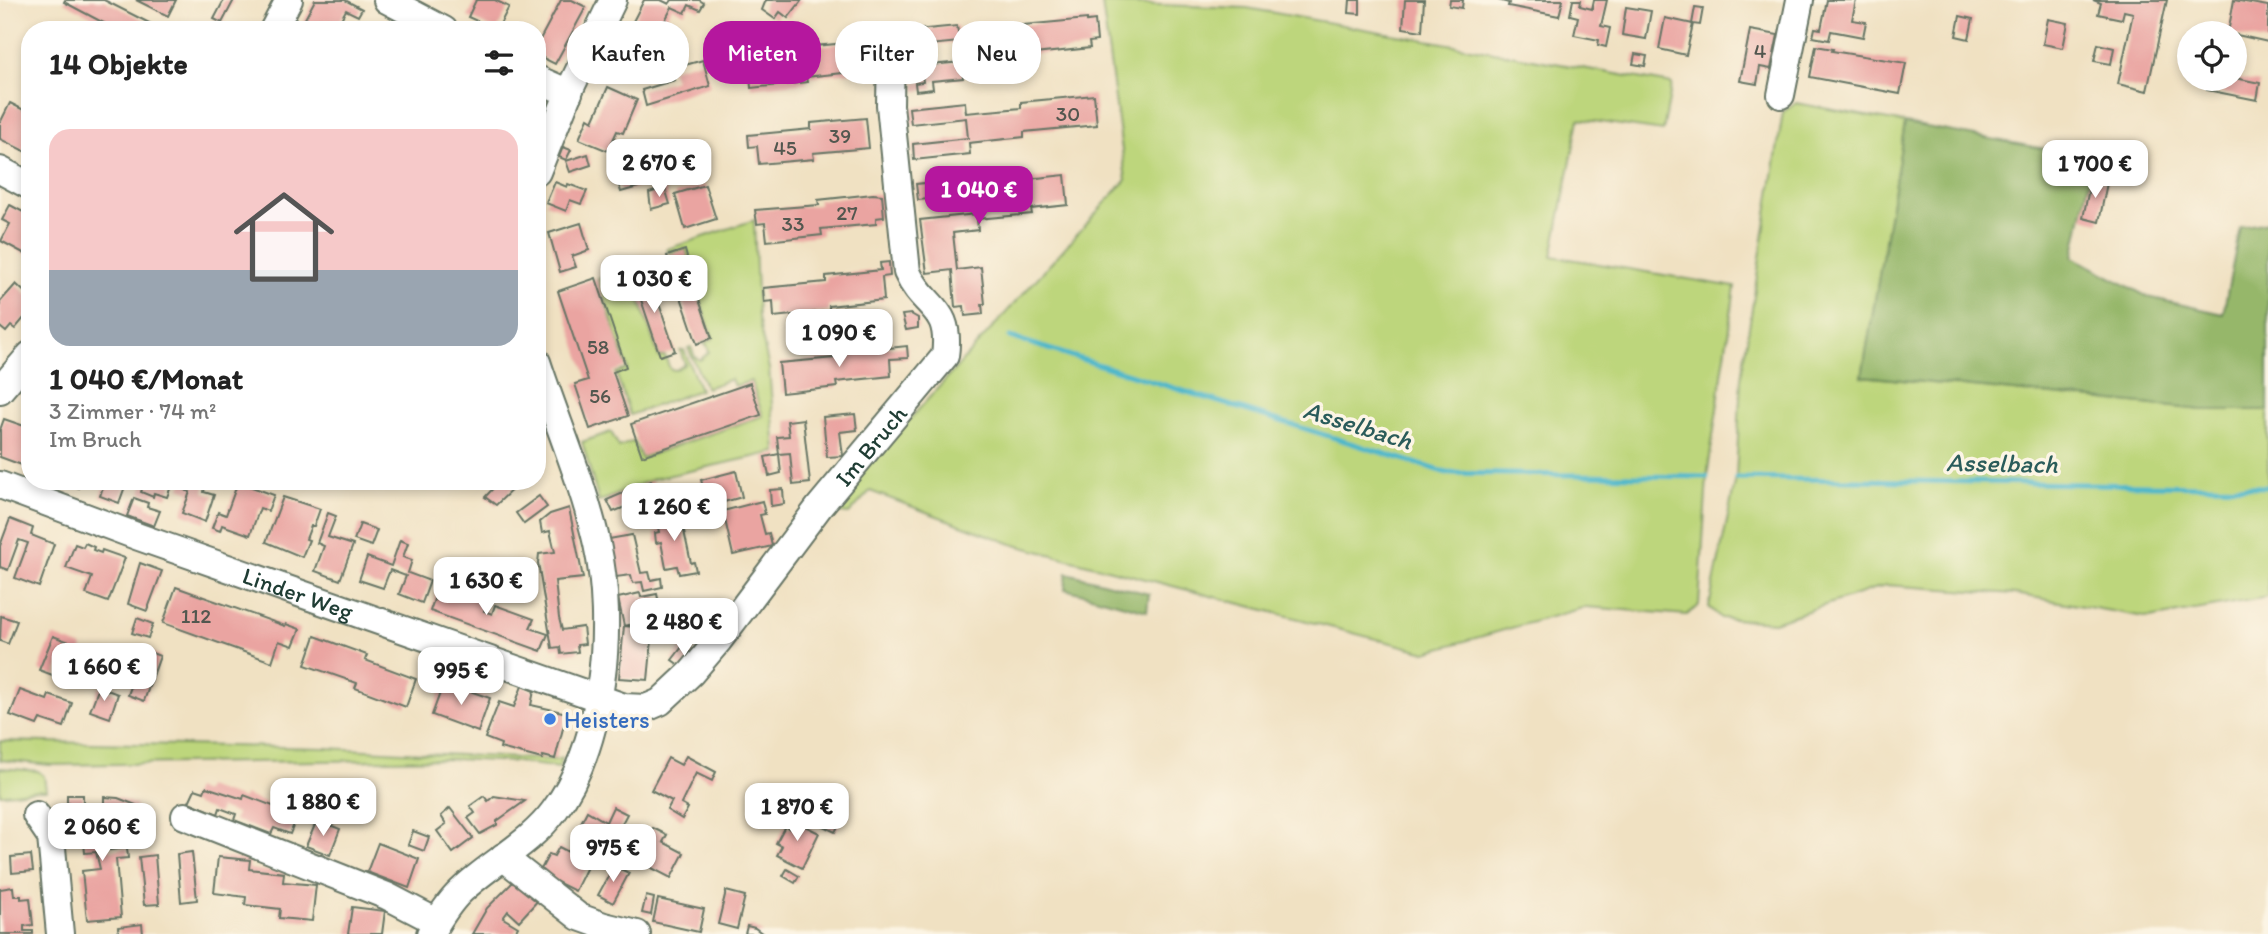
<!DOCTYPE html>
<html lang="de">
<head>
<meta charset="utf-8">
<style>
	:root { --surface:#fff; --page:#f2f2f2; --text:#222; --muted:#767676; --accent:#b5179e }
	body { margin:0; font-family:Itim,sans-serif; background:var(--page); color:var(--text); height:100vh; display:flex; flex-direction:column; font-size:26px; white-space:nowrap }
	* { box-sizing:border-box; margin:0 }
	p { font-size:23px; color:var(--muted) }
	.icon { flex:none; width:38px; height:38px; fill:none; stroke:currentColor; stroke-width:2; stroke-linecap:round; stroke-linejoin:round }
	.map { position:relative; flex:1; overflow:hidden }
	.sheet { position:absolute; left:21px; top:21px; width:525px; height:469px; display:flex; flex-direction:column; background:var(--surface); border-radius:28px; box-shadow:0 4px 10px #0003 }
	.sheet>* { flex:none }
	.banner { position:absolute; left:567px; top:21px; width:665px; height:63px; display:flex; gap:14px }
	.buttons { position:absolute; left:2177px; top:21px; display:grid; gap:14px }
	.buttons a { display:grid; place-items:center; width:70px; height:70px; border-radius:50%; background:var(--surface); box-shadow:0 4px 10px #0003; font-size:35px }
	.price { position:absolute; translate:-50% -60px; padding:0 16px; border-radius:14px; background:#fff; color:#222; font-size:23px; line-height:46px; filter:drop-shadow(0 2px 4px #0008) }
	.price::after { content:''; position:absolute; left:50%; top:42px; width:21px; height:16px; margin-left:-10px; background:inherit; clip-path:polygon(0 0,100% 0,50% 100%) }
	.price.on { background:var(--accent); color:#fff }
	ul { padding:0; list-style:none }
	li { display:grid; align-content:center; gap:14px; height:371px; padding:0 28px }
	li span { display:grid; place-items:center; height:217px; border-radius:21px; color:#555 }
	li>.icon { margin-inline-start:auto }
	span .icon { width:126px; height:126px; fill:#fffc; stroke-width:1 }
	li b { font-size:30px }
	h2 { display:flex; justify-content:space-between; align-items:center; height:84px; padding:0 28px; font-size:30px }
	.chip { padding:0 24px; border-radius:28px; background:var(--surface); box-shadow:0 4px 10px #0003; font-size:24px; line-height:63px }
	.chip.on { background:var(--accent); color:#fff }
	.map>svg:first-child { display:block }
	.green { fill:#bdd67b; stroke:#6e8a58; stroke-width:2 }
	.forest { fill:#96b76b; stroke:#5a7a50; stroke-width:2 }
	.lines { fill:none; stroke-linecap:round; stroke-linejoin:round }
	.stream { stroke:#4db7cb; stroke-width:5 }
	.building { fill:#eaa4a1; fill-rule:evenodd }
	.minor-casing { stroke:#687666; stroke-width:30 }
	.minor { stroke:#fff; stroke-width:26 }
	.shop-dot { fill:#3f7fe0; stroke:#fcf5e5; stroke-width:2.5 }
	.labels { text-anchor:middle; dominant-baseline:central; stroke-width:7; stroke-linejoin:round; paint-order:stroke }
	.number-label { font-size:21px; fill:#52574f }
	.street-label { font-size:24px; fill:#1f3d34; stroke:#fcf5e5 }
	.shop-label { font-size:24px; fill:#366cbe; stroke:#fcf5e5; text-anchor:start }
	.water-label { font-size:26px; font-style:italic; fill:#2a5c5a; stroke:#fcf5e5 }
</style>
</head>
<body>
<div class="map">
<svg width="2268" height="934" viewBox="0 0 2268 934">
	<rect width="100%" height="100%" fill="#fcf5e5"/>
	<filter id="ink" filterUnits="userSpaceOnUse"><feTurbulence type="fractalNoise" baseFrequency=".0143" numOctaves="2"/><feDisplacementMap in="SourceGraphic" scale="14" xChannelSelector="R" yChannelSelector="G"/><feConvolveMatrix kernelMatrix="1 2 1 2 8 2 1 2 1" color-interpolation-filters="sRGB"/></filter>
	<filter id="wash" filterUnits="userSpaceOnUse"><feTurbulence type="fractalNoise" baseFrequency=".00686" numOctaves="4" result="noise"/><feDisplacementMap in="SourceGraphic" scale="28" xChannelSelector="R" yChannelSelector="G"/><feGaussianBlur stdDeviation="1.57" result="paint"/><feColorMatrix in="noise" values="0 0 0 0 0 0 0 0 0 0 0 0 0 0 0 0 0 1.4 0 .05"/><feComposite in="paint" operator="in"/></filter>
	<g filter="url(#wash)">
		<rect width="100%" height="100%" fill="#f0e1c2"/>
		<g class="green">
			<path d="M1102 3 1247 8 1672 84 1663 131 1579 119 1552 256 1735 287 1707 477 1699 605 1687 615 1586 607 1426 652 1015 545 870 491 849 514 831 512 871 462 1126 180Z"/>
			<path d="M1796 103 1905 123 1862 376 2202 410H2268V597L2150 618 2015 594 1886 585 1774 622 1721 618 1709 607 1736 478 1741 378 1783 112Z"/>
			<path d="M754 220 758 318 769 369 776 452 653 479 599 502 582 442 611 432 619 447 634 441 641 458 763 416 751 381 734 386 731 379 706 388 688 348 691 347 695 357 700 360 709 352 707 345 703 343 713 339 688 263 690 262 686 249 669 253 667 249Z"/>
			<path d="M625 270 632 278 659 357 665 356 670 369 676 370 685 364 680 351 684 350 700 390 630 415 616 373 628 369 598 279Z"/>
			<path d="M0 741 326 748 556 760 562 758 559 768 517 762 453 759 50 765 0 760Z"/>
			<path d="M0 768 38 771 44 776 46 790C30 789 16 794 0 794Z"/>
		</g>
		<g class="forest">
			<path d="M1905 123 2094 158 2073 257 2148 297 2223 314 2240 227 2268 222V410H2202L1862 376Z"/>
			<path d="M1067 573 1149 594 1147 611 1065 589Z"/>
		</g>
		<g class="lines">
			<g class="stream">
				<path d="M1010 337 1447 473 1707 477"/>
				<path d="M1736 478 2268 487"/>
			</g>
		</g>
		<g id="blocks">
			<g class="building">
				<path d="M65 0H104L163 30H117L64 2Z"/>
				<path d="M136 0H176L168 16Z"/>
				<path d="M224 0H234L222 23 214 19Z"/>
				<path d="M315 0H345L362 9 358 16 346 10 335 30H299Z"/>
				<path d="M476 0H495L509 7 497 30 468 17Z"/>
				<path d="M561 0H572L586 7 555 64 537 55V45Z"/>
				<path d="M644 0H661L669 4 672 0H699L704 3 700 10 689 5 685 13 672 7 652 46 627 33Z"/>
				<path d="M766 0H802L788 18 780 12 775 19 762 10Z"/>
				<path d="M1350 0H1360V14L1349 13Z"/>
				<path d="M1405 0H1424L1422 31 1403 28Z"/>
				<path d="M1450 0H1463L1462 8 1449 6Z"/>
				<path d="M1498 0H1563L1559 16 1508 6 1509 3Z"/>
				<path d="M1573 0H1581L1580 6 1592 9 1594 0H1607L1601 26 1610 28 1606 47 1598 45 1599 40 1574 35 1578 17 1570 15Z"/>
				<path d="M1827 0H1856L1852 20 1866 22 1863 37 1831 31 1829 40 1813 37 1815 28 1821 29Z"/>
				<path d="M2093 0H2167L2147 91 2118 84 2133 13 2124 11 2122 19 2098 14 2101 3Z"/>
				<path d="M2234 0 2268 6V42L2228 33Z"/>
				<path d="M1626 7 1651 11 1646 39 1622 35Z"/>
				<path d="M1695 7 1703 8 1700 25 1692 24Z"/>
				<path d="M1960 16 1973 19 1969 39 1956 36Z"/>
				<path d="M1665 18 1693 24 1686 55 1659 49Z"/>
				<path d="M1087 19V21L1095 20 1097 41 1089 42 1090 48 1016 56 1017 61 962 67 963 78 932 81 933 89 916 91 915 83 923 82 921 66 961 62 959 42 919 46 917 30 957 26 959 38 1014 32 1013 26Z"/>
				<path d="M2048 19 2068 23 2063 48 2043 44Z"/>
				<path d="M390 22 405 30H386Z"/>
				<path d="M865 28 867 45 859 46 861 71 806 77 807 82 751 88 750 76H742L740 58 803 53V47L858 42 857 29Z"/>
				<path d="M1750 30 1778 35 1771 69 1760 67 1757 84 1740 81Z"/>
				<path d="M2098 44 2114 48 2111 64 2094 61Z"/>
				<path d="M1816 46 1833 49 1832 51 1906 63 1900 94 1810 77Z"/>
				<path d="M1635 54 1647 56 1645 66 1633 64Z"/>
				<path d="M703 60 710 86 646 106 642 90 675 80 671 69Z"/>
				<path d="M2235 78 2260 83 2257 100 2207 90 2210 79Z"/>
				<path d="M608 87 637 100 623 133 617 131 608 151 579 139 588 118 593 121Z"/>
				<path d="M1094 95 1097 125 1024 132V137L969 143 970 154 914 160 913 144 968 138 966 118 911 124 909 108 965 102 966 113 1021 108V102Z"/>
				<path d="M10 103 30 113V154L0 139V123Z"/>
				<path d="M866 118 869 148 813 153 814 159 759 164 757 146 749 147 748 135 811 129V123Z"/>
				<path d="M691 143 698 167 665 177 658 153Z"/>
				<path d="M563 147 571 150 566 160 559 157Z"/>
				<path d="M588 154 591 165 570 172 566 161Z"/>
				<path d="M629 161 638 187 621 192 613 166Z"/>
				<path d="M1065 175 1068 205 1031 209 1032 214 977 219 978 230 953 233 957 270 981 267 985 304H982L983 314 965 316 964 306 955 307 952 270 927 273 920 220 976 214 974 195 918 200 916 184 972 178 974 190 1029 184 1028 179Z"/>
				<path d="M2091 179 2107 183 2099 222 2083 218Z"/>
				<path d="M555 182 567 187 568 184 587 191 581 204 570 200 566 211 546 203Z"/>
				<path d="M705 185 716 219 685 229 675 194Z"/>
				<path d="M665 188 670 204 651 209 649 193Z"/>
				<path d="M873 194 882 195 884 217 876 218V224L821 229 822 235 767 241 765 223 757 224 755 210 819 205 818 200Z"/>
				<path d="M10 205 23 212 26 207 30 209 29 256 1 241 10 224 2 220Z"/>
				<path d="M581 223 589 250 572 256 576 267 560 272 549 233Z"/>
				<path d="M685 250 688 261H686L712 338 697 344 667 256Z"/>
				<path d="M889 262 890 276 882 277 884 300 829 306V311L774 317 773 301 764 302 763 288 826 282V276L881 270 880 263Z"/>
				<path d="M649 274 675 351 660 356 634 279Z"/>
				<path d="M596 278 626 367 613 372 628 416 590 429 575 384 588 380 558 291Z"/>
				<path d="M16 284 30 297V311L15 329 11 326 6 332 0 327V302Z"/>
				<path d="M911 314 918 318V328L906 330 902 315Z"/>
				<path d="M888 346 889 348 907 346 908 358 890 359 891 376 836 382 837 387 782 393 779 363 834 358 833 352Z"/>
				<path d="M750 383 761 415 642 456 631 424Z"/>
				<path d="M855 414 857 430 840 432 843 456 827 457 823 417Z"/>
				<path d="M4 419 30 428V468L0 457V430Z"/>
				<path d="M803 419 810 483 793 485 790 453 779 454 781 473 769 476 765 457 779 454 777 437 789 436 787 421Z"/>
				<path d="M736 471 742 497 724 502 722 493 706 497 701 480Z"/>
				<path d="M60 481H82L79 488Z"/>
				<path d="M105 481H127L119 503 100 496Z"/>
				<path d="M145 481H173L167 497 154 493 153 497 141 492Z"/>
				<path d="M183 481H206L204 492 214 495 205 522 182 513 190 492 180 488Z"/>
				<path d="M500 481H521L496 505 485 497Z"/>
				<path d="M651 481 657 489 667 487 671 503 644 509 642 500 613 512 607 500Z"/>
				<path d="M238 482 274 495 268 511 260 508 250 535 222 525 220 531 212 528 218 512 226 515Z"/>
				<path d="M783 489 784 504 771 506 770 490Z"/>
				<path d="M539 496 547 507 524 524 516 513Z"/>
				<path d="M283 497 320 509 314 526H311L306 539 309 540 302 557 266 542Z"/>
				<path d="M134 498 148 503 147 507 160 511 154 526 127 516Z"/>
				<path d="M762 501 765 514 760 515 765 534 769 533 772 546 733 555 723 511Z"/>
				<path d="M569 508 583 578 555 581 559 618 562 630 583 627 585 644 577 645 578 652 561 654 560 647 552 648 538 563 539 554 555 552 550 531 542 533 540 522 550 514Z"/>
				<path d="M328 513 336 516 328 537 353 545 340 580 315 571 324 546 317 543Z"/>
				<path d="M680 513 691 563 694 562 696 571 679 574 677 566 666 568 661 542 656 543 655 533 659 532 656 518Z"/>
				<path d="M10 519 33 528 31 535 54 544 39 587 15 578 28 543 19 540 8 570 0 567V546Z"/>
				<path d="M360 524 377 530 371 546 354 540Z"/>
				<path d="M632 535 641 573 649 572 651 580 661 578 662 587 644 591 642 582 633 583 631 575 616 577 609 539Z"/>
				<path d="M400 540 408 543 403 557 412 560 408 573 430 581 422 603 399 594 406 576 390 570 383 588 359 580 367 557 391 566Z"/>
				<path d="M85 543 94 547 93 550 101 553 102 550 125 558 108 602 86 594 92 577 66 568 75 544 83 547Z"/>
				<path d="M140 563 162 571 147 611 128 604Z"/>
				<path d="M449 584 481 595 479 599 487 602 484 611 492 614 495 605 534 619 530 628 548 634 541 651 430 611 439 585 447 587Z"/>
				<path d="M176 587 285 626 286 624 300 629 293 646 279 641 272 662 163 623Z"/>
				<path d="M640 593 641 597 657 594 664 627 653 629 648 680 619 678 624 626 618 598ZM645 622 646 628 624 626Z"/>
				<path d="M1 616 17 621 8 644 0 641Z"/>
				<path d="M137 618 153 624 148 638 132 633Z"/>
				<path d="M53 636 83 647 78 665 62 659 55 676 39 670Z"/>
				<path d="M315 636 367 655 365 660 416 679 406 707 355 688 357 683 305 665Z"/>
				<path d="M682 647 696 657 686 670 672 660Z"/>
				<path d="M144 650 160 656 144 701 128 695Z"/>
				<path d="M444 682 490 698 478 732 432 715Z"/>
				<path d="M522 686 534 691 531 705 567 713 555 759 543 756 542 759 500 748 501 744 485 738 499 702 514 707Z"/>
				<path d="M99 687 118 694 110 718 90 711Z"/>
				<path d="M20 690 47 700 49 695 72 703 64 727 40 719 37 725 10 715Z"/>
				<path d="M686 756 716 772 712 781 696 773 681 804 688 808 682 819 667 810 672 801 651 790 668 758 681 765Z"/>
				<path d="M206 787 243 799 244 795 281 809 280 813 296 819 290 834 274 828 271 834 234 820 236 814 220 808 218 814 189 802 195 789 204 792Z"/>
				<path d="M67 795H83V804L67 803Z"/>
				<path d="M484 796 488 801 494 796 525 801 497 821V825L480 834 468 818 475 813 470 806Z"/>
				<path d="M104 797 118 798 136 805 133 811 120 806V807L106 809 110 850 127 848 128 858 116 859 121 917 87 920 82 871 100 869 96 852 85 853 81 812 104 809Z"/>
				<path d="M613 807 627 814 619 829 623 831 614 849 606 844 603 849 575 834 587 811 606 822Z"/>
				<path d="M450 808 473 838 453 853 437 831 446 824 441 816Z"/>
				<path d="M817 813 839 825 835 832 813 821Z"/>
				<path d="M317 820 340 829 330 855 306 846Z"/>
				<path d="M795 821 819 833 802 868 777 855 782 846 776 843 785 826 790 829Z"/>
				<path d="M653 828 667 835 663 842 684 853 671 878 644 864 653 848 645 844Z"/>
				<path d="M413 831 429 837 424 851 408 845Z"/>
				<path d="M378 843 419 859 409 888 367 872Z"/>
				<path d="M559 847 589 863 575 891 539 873 549 854 554 856Z"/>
				<path d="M192 852 197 900 181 902 177 854Z"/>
				<path d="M31 855 33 871 12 873 11 857Z"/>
				<path d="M155 855 159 904 144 905 139 857Z"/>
				<path d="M218 857 250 860 249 869 284 873 283 882 316 885 312 921 279 918 280 909 245 905 246 897 214 893Z"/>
				<path d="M614 866 629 873 613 903 598 895Z"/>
				<path d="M787 869 799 876 795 883 783 876Z"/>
				<path d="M517 878 540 898 519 921 508 911 503 918 518 927 514 934H472L487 908Z"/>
				<path d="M13 887 14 896H21V899L30 898 33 925 24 926V931H33V934H0V889Z"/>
				<path d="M726 891 745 896 737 929 718 924Z"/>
				<path d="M646 896 654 898 651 915 642 913Z"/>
				<path d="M658 899 704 909 699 932 653 922Z"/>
				<path d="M352 907 385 911 382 934H348Z"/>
				<path d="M142 924 143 934H119L118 927Z"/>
				<path d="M747 926 755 928 763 934H745Z"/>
			</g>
		</g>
	</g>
	<g filter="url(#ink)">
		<use href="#blocks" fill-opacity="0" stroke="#687666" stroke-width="2"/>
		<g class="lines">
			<defs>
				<g id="minor">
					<path d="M387 0 444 30"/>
					<path d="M273 30 289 0"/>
					<path d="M537 79 569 93"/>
					<path d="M1781 95 1800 0"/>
					<path d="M0 170 30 186"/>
					<path d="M537 172 571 87 613 0"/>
					<path d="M0 390 30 355"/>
					<path id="s1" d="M0 485 139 537 624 707 646 708 660 702 691 673 719 640 819 507 945 356C952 305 924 310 907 272L890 105 891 46"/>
					<path d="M36 815 51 837 60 934"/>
					<path d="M185 816 387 896 437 922"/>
					<path d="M503 857 579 917 604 926 637 934"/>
					<path d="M430 934C439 919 448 903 461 891 490 863 530 844 554 811 604 745 615 624 597 544 583 482 557 423 537 362"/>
				</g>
			</defs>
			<use href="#minor" class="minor-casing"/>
			<use href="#minor" class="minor"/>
		</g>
	</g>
	<circle class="shop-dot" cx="550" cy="719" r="7"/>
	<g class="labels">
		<g class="number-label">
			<text x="1760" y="50">4</text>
			<text x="1068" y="113">30</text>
			<text x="840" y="135">39</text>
			<text x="785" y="147">45</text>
			<text x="847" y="212">27</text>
			<text x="793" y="223">33</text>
			<text x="598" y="346">58</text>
			<text x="600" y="395">56</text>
			<text x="196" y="615">112</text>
		</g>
		<g class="street-label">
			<text stroke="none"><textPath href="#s1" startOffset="1032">Im Bruch</textPath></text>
			<text stroke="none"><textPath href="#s1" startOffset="317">Linder Weg</textPath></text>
		</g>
		<g class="shop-label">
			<text x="564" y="719">Heisters</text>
		</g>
		<g class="water-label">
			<text transform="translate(1358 425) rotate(17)">Asselbach</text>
			<text transform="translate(2002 463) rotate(1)">Asselbach</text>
		</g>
	</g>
</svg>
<div class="buttons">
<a><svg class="icon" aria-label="locate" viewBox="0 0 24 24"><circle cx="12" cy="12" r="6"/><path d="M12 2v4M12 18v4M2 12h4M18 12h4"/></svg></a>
</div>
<b class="price" style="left:659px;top:199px">2 670 €</b>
<b class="price" style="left:2095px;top:200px">1 700 €</b>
<b class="price on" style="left:979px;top:226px">1 040 €</b>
<b class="price" style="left:654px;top:315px">1 030 €</b>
<b class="price" style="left:839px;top:369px">1 090 €</b>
<b class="price" style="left:674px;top:543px">1 260 €</b>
<b class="price" style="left:486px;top:617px">1 630 €</b>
<b class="price" style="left:684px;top:658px">2 480 €</b>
<b class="price" style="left:104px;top:703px">1 660 €</b>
<b class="price" style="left:461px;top:707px">995 €</b>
<b class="price" style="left:323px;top:838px">1 880 €</b>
<b class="price" style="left:797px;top:843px">1 870 €</b>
<b class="price" style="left:102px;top:863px">2 060 €</b>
<b class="price" style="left:613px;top:884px">975 €</b>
<div class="banner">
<a class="chip">Kaufen</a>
<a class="chip on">Mieten</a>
<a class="chip">Filter</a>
<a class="chip">Neu</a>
</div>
<section class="sheet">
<h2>14 Objekte<svg class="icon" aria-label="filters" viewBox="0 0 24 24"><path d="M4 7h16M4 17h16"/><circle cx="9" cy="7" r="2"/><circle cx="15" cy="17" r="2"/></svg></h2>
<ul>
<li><span style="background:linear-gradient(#f6c9c9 65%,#9aa5b1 0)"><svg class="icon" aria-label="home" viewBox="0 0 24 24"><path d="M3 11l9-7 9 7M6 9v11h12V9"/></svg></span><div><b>1 040 €/Monat</b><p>3 Zimmer · 74 m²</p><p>Im Bruch</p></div></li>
</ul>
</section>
</div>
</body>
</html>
